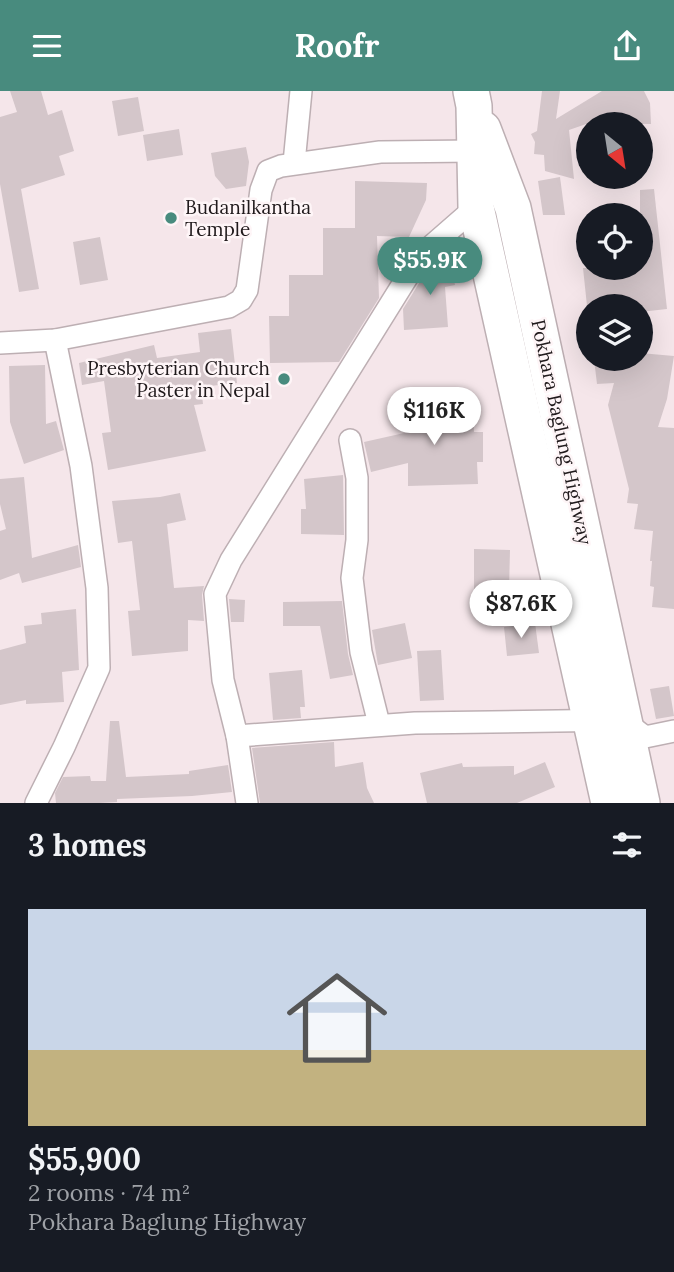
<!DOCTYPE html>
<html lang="en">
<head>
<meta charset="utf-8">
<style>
	:root { --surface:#171b24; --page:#242831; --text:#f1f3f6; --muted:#9ea1a6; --line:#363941; --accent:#488b7e }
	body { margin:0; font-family:Lora,serif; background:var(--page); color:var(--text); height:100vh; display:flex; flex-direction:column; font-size:26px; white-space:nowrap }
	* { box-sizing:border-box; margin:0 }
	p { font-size:23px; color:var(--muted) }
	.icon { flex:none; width:38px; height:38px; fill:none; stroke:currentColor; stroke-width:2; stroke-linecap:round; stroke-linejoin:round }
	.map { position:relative; height:712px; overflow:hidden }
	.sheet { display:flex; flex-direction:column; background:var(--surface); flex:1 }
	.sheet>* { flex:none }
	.needle { width:46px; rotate:150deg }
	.fabs { position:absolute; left:576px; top:21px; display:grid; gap:14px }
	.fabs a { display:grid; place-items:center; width:77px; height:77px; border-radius:50%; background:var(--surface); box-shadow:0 7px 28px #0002; font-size:35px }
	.price { position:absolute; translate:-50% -60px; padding:0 16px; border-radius:24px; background:#fff; color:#222; font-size:23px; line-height:46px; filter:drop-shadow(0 2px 4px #0008) }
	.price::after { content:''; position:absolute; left:50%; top:42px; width:21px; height:16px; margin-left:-10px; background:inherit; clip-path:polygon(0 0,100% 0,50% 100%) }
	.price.on { background:var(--accent); color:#fff }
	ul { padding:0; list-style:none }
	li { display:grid; align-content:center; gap:14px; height:371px; padding:0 28px }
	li+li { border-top:2px solid var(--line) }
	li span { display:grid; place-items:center; height:217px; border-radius:0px; color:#555 }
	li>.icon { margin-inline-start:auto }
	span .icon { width:126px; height:126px; fill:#fffc; stroke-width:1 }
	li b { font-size:30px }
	h2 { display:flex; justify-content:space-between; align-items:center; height:84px; padding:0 28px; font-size:30px }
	header { display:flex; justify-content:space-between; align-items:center; height:91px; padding:0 28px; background:var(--accent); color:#fff; font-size:32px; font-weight:700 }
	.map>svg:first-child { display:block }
	.building { fill:#d4c6ca }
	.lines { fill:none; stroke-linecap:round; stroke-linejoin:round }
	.minor-casing { stroke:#bdafb3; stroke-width:24 }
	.trunk-casing { stroke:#bdafb3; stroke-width:38 }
	.minor { stroke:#fff; stroke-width:21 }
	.trunk { stroke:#fff; stroke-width:35 }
	.poi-dot { fill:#488b7e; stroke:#fef5f7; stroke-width:2.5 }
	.labels { text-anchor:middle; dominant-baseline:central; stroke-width:5; stroke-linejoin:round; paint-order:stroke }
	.poi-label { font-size:19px; fill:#201a1c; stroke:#fef5f7; text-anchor:start }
	.street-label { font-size:19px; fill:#201a1c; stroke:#fef5f7 }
</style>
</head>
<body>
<header><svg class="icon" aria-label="menu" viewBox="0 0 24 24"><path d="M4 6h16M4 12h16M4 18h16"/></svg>Roofr<svg class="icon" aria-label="share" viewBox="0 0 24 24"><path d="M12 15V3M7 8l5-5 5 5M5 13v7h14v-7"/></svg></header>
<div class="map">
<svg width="674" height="712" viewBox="0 0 674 712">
	<rect width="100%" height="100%" fill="#f5e6ea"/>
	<g class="building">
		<path d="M10 0H41L48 24 62 19 74 60 59 65 65 84 21 98 39 198 19 201 0 93V26L17 21Z"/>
		<path d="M542 0H560L556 28 602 0H644L650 12 651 33 589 32 569 39 574 88 545 80 544 64 534 63 535 51 531 43 537 40Z"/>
		<path d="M138 6 144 40 118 45 112 10Z"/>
		<path d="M179 38 183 64 147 70 143 44Z"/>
		<path d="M246 56 249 71 246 95 226 98 215 85 211 62Z"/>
		<path d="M560 86 565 124H543L538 90Z"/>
		<path d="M355 90 427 92 426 109 409 146 377 145 379 207 339 271 270 272 269 225H289V184H323V137H355Z"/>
		<path d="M654 98 667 218 640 221V215H587L583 177H640V99Z"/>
		<path d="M100 146 108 189 80 194 73 151Z"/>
		<path d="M448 158 455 194 445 196 448 236 404 239 403 218 431 173Z"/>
		<path d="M231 238 237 292 201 296 203 313 194 314 206 360 108 379 102 342 111 341 104 290 82 294 79 272 154 254 157 267 200 261 198 242Z"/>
		<path d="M640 262 674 265 667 308 658 336 674 337V518L652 516 654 496 650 495 652 470H650L653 440 634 438 638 413 627 412 629 398 608 314 614 292 597 293 594 268H640Z"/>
		<path d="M45 274 46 333 56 330 64 359 24 373 10 331 9 275Z"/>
		<path d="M459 298 460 321 473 320 474 341H483V371H477L478 393 408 395V372L371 381 364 351 422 338 421 320 440 319V299Z"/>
		<path d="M343 384 344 444 301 443V418H306L304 388Z"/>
		<path d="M24 386 32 467 78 454 81 476 22 492 19 482 0 489V440L6 438 0 413V388Z"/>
		<path d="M180 402 186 429 167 433 174 497 204 495 202 504 204 530 188 529V560L132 565 128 520 140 519 132 450 118 452 112 410 160 406Z"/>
		<path d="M474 458 510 459 509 498H474Z"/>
		<path d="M229 508 245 509 244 531H231Z"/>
		<path d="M342 510 348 563 353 584 330 588 320 535H283V511Z"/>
		<path d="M76 518 79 579 62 581 64 611 26 613V609L0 614V559L26 552 24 535 42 533 41 522Z"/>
		<path d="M405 532 412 567 378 574 372 539Z"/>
		<path d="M535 532 539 562 507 565 504 536Z"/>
		<path d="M441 559 444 609 420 610 417 560Z"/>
		<path d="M302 579 305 616H300L301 627 273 629 269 582Z"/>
		<path d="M669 595 674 625 656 628 650 598Z"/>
		<path d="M110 630H119L126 686 189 683V680L228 674 232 701 192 705 117 708V711L100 712H56L55 702 63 686 90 685 91 690H106Z"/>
		<path d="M334 651 335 676 363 671 367 697 374 712H260L252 657Z"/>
		<path d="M545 671 555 696 517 712H427L420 682 462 672 463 676 514 675V684Z"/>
	</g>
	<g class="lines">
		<defs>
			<g id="minor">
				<path d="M294 72 301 0"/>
				<path d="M476 116 421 164 231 469 215 503 223 589 237 645 415 632 623 629 645 646 674 640"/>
				<path d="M0 252 55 249 229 216 241 209 247 199 261 99 268 80 281 75 380 61 475 60"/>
				<path d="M350 349 357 387V449L352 487 361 561 379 633"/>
				<path d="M237 645 247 712"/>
				<path d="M36 712 64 656 99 577 97 497 81 375 55 249"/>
			</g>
			<g id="trunk">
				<path d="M471 0 474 15 476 116 609 712"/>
				<path d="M483 38 513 117 642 712"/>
			</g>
		</defs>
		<use href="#minor" class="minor-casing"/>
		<use href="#trunk" class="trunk-casing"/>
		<use href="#minor" class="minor"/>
		<use href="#trunk" class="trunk"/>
	</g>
	<g class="poi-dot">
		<circle cx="171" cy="127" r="7"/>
		<circle cx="284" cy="288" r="7"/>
	</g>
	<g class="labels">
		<g class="poi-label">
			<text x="185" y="116">Budanilkantha<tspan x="185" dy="22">Temple</tspan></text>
			<text x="270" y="277" text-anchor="end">Presbyterian Church<tspan x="270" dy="22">Paster in Nepal</tspan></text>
		</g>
		<g class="street-label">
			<text transform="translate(562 341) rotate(78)">Pokhara Baglung Highway</text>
		</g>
	</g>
</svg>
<div class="fabs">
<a><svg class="needle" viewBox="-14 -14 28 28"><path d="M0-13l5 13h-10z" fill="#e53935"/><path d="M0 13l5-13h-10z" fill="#9ea1a6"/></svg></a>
<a><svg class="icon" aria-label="locate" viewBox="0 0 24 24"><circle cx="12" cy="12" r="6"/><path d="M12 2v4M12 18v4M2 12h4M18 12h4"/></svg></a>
<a><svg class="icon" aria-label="layers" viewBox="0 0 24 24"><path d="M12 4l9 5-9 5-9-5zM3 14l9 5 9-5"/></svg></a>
</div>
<b class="price on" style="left:430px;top:206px">$55.9K</b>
<b class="price" style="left:434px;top:356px">$116K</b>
<b class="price" style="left:521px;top:549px">$87.6K</b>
</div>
<section class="sheet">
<h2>3 homes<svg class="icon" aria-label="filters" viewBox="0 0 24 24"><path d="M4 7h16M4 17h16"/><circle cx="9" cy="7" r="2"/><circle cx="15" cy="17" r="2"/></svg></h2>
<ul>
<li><span style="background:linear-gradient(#c9d6e8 65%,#c2b280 0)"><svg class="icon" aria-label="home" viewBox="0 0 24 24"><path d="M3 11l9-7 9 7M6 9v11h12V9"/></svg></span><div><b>$55,900</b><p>2 rooms · 74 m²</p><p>Pokhara Baglung Highway</p></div></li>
</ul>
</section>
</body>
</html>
